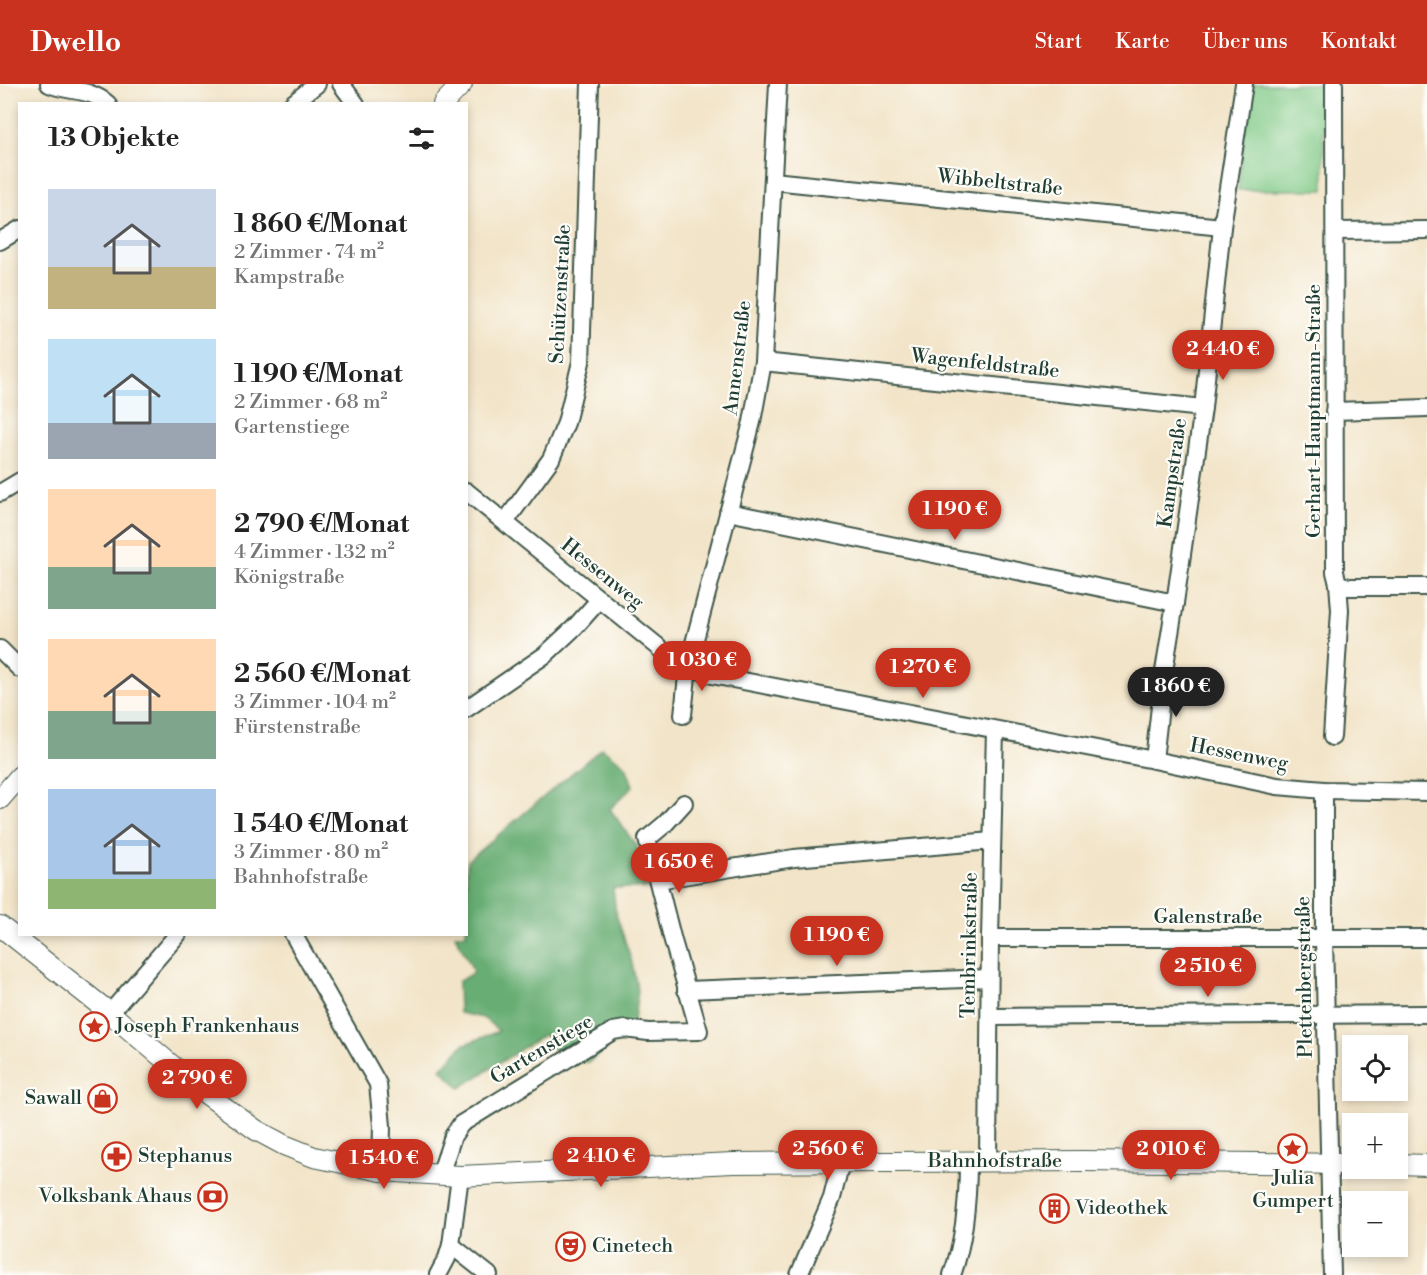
<!DOCTYPE html>
<html lang="de">
<head>
<meta charset="utf-8">
<style>
	:root { --surface:#fff; --page:#f2f2f2; --text:#222; --muted:#767676; --accent:#c8321e }
	body { margin:0; font-family:"Libre Bodoni",serif; background:var(--page); color:var(--text); height:100vh; display:flex; flex-direction:column; font-size:22px; white-space:nowrap }
	* { box-sizing:border-box; margin:0 }
	p { font-size:20px; color:var(--muted) }
	.icon { flex:none; width:33px; height:33px; fill:none; stroke:currentColor; stroke-width:2; stroke-linecap:round; stroke-linejoin:round }
	.map { position:relative; flex:1; overflow:hidden }
	.panel { position:absolute; left:18px; top:18px; width:450px; height:834px; display:flex; flex-direction:column; background:var(--surface); border-radius:0px; box-shadow:0 3px 9px #0003 }
	.panel>* { flex:none }
	.tools { position:absolute; left:1342px; top:951px; display:grid; gap:12px }
	.tools a { display:grid; place-items:center; width:66px; height:66px; border-radius:0px; background:var(--surface); box-shadow:0 3px 9px #0003; font-size:30px }
	.price { position:absolute; translate:-50% -51px; padding:0 14px; border-radius:21px; background:var(--accent); color:#fff; font-size:20px; line-height:39px; filter:drop-shadow(0 2px 3px #0008) }
	.price::after { content:''; position:absolute; left:50%; top:36px; width:18px; height:14px; margin-left:-9px; background:inherit; clip-path:polygon(0 0,100% 0,50% 100%) }
	.price.on { background:#222; color:#fff }
	ul { padding:0; list-style:none }
	li { display:flex; align-items:center; gap:18px; height:150px; padding:0 30px }
	li span { display:grid; place-items:center; flex:none; width:168px; height:120px; border-radius:0px; color:#555 }
	li>.icon { margin-inline-start:auto }
	span .icon { width:72px; height:72px; fill:#fffc; stroke-width:1 }
	li b { font-size:26px }
	h2 { display:flex; justify-content:space-between; align-items:center; height:72px; padding:0 30px; font-size:26px }
	header { display:flex; align-items:center; gap:36px; box-sizing:border-box; height:84px; padding:0 30px; background:var(--accent); color:#fff }
	header strong { font-size:28px }
	nav { display:flex; gap:33px; margin-inline-start:auto; font-size:21px }
	.map>svg:first-child { display:block }
	.green { fill:#7fc986; stroke:#4f835d; stroke-width:1.5 }
	.forest { fill:#67ad73; stroke:#437554; stroke-width:1.5 }
	.lines { fill:none; stroke-linecap:round; stroke-linejoin:round }
	.minor-casing { stroke:#3f564a; stroke-width:20 }
	.tertiary-casing { stroke:#3f564a; stroke-width:22 }
	.minor { stroke:#fff; stroke-width:16 }
	.tertiary { stroke:#fff; stroke-width:20 }
	.labels { text-anchor:middle; dominant-baseline:central; stroke-width:4.5; stroke-linejoin:round; paint-order:stroke }
	.street-label { font-size:20px; fill:#1f3d34; stroke:#fdfcf7 }
	.poi-label { font-size:20px; fill:#1f3d34; stroke:#fdfcf7; text-anchor:start }
</style>
</head>
<body>
<header>
<strong>Dwello</strong>
<nav><a>Start</a><a>Karte</a><a>Über uns</a><a>Kontakt</a></nav>
</header>
<div class="map">
<svg width="1427" height="1191" viewBox="0 0 1427 1191">
	<rect width="100%" height="100%" fill="#fdfcf7"/>
	<filter id="ink" filterUnits="userSpaceOnUse"><feTurbulence type="fractalNoise" baseFrequency=".0167" numOctaves="2"/><feDisplacementMap in="SourceGraphic" scale="12" xChannelSelector="R" yChannelSelector="G"/><feConvolveMatrix kernelMatrix="1 2 1 2 8 2 1 2 1" color-interpolation-filters="sRGB"/></filter>
	<filter id="wash" filterUnits="userSpaceOnUse"><feTurbulence type="fractalNoise" baseFrequency=".008" numOctaves="4" result="noise"/><feDisplacementMap in="SourceGraphic" scale="24" xChannelSelector="R" yChannelSelector="G"/><feGaussianBlur stdDeviation="1.35" result="paint"/><feColorMatrix in="noise" values="0 0 0 0 0 0 0 0 0 0 0 0 0 0 0 0 0 1.4 0 .05"/><feComposite in="paint" operator="in"/></filter>
	<g filter="url(#wash)">
		<rect width="100%" height="100%" fill="#f2e4c8"/>
		<path class="green" d="M1248 0H1323L1324 106H1238Z"/>
		<path class="forest" d="M602 664 626 682 633 702 610 725 637 763 644 768 653 804H613L616 830 631 875 638 907 634 935 627 957 608 962 589 978 561 979 545 950 460 1004 441 985 463 961 499 947 483 934 459 929 458 898 474 888 455 851 466 850 467 777Z"/>
	</g>
	<g filter="url(#ink)">
		<g class="lines">
			<defs>
				<g id="minor">
					<path d="M49 0C69 9 88 3 108 20"/>
					<path d="M341 0 356 20"/>
					<path d="M292 20 317 0"/>
					<path d="M773 97 1222 143"/>
					<path d="M1335 147 1427 146"/>
					<path d="M0 157 20 145"/>
					<path d="M763 278 1203 324"/>
					<path d="M1334 327 1427 324"/>
					<path d="M466 407 666 569 688 582 712 591 1154 676 1277 702 1324 706 1427 708"/>
					<path d="M0 409 20 397"/>
					<path d="M728 428 1175 519"/>
					<path d="M505 438 551 375 566 339 581 278 590 0"/>
					<path d="M1338 500 1349 503H1427"/>
					<path d="M0 565 20 585"/>
					<path d="M466 625 545 571 575 543 600 515"/>
					<path d="M683 631 688 582 752 338 763 278 778 0"/>
					<path d="M1332 653 1340 526 1338 500 1335 488 1334 0"/>
					<path d="M1154 676 1164 587 1175 519 1203 324 1222 143 1244 0"/>
					<path d="M1324 706V854L1332 1191"/>
					<path d="M658 796 794 774 992 757"/>
					<path d="M293 850 378 1000 382 1042 381 1087"/>
					<path d="M990 854H1427"/>
					<path d="M686 906 989 894"/>
					<path d="M110 929 178 850"/>
					<path d="M990 933 1427 930"/>
					<path d="M988 1077 990 854 995 646"/>
					<path d="M440 1091 453 1052 461 1040 613 947 625 945 648 948 699 947 673 857 647 755 665 740 684 719"/>
					<path d="M451 1161 489 1191"/>
					<path d="M438 1191 447 1174 451 1161 460 1092"/>
					<path d="M799 1191 832 1114 841 1078"/>
					<path d="M952 1191C965 1155 968 1115 968 1077"/>
				</g>
				<g id="tertiary">
					<path d="M443 20 462 0"/>
					<path d="M0 715 20 692"/>
					<path d="M0 842 110 929 202 1007 256 1046 284 1061 314 1073 381 1087 460 1092 733 1079 1083 1077 1353 1080"/>
					<path d="M1398 1080 1427 1081"/>
				</g>
			</defs>
			<use href="#minor" class="minor-casing"/>
			<use href="#tertiary" class="tertiary-casing"/>
			<use href="#minor" class="minor"/>
			<use href="#tertiary" class="tertiary"/>
		</g>
	</g>
	<defs>
		<symbol id="sight-ring" viewBox="-11 -11 22 22"><circle r="9.5" fill="#fdfcf7" stroke="#c8321e" stroke-width="1.5"/><path d="M0-6L1.8-2.2L6-1.7L2.9 1.2L3.7 5.4L0 3.3L-3.7 5.4L-2.9 1.2L-6-1.7L-1.8-2.2Z" fill="#c8321e"/></symbol>
		<symbol id="shop-ring" viewBox="-11 -11 22 22"><circle r="9.5" fill="#fdfcf7" stroke="#c8321e" stroke-width="1.5"/><path d="M-5-2.5h2.3a2.7 3.5 0 0 1 5.4 0H5L5.5 6h-11ZM-1.5-2.5h3a1.5 2.3 0 0 0-3 0Z" fill="#c8321e"/></symbol>
		<symbol id="pharmacy-ring" viewBox="-11 -11 22 22"><circle r="9.5" fill="#fdfcf7" stroke="#c8321e" stroke-width="1.5"/><path d="M-2-6h4v4h4v4h-4v4h-4v-4h-4v-4h4Z" fill="#c8321e"/></symbol>
		<symbol id="bank-ring" viewBox="-11 -11 22 22"><circle r="9.5" fill="#fdfcf7" stroke="#c8321e" stroke-width="1.5"/><path d="M-6-4H6V4H-6ZM0-2.3a2.3 2.3 0 1 0 0 4.6a2.3 2.3 0 1 0 0-4.6Z" fill="#c8321e"/></symbol>
		<symbol id="building-ring" viewBox="-11 -11 22 22"><circle r="9.5" fill="#fdfcf7" stroke="#c8321e" stroke-width="1.5"/><path d="M-4-6H4V6H1V3H-1V6H-4ZM-2.5-4.3h1.7v1.8h-1.7ZM.8-4.3h1.7v1.8H.8ZM-2.5-1h1.7V.8h-1.7ZM.8-1h1.7V.8H.8Z" fill="#c8321e"/></symbol>
		<symbol id="theatre-ring" viewBox="-11 -11 22 22"><circle r="9.5" fill="#fdfcf7" stroke="#c8321e" stroke-width="1.5"/><path d="M-5-5.5Q0-4 5-5.5V0Q5 5 0 6Q-5 5-5 0ZM-3.3-2.5H-1v1.5H-3.3ZM1-2.5H3.3v1.5H1ZM-2.8 1Q0 5.5 2.8 1Z" fill="#c8321e"/></symbol>
	</defs>
	<g fill-rule="evenodd">
		<use href="#sight-ring" x="78" y="926" width="33" height="33"/>
		<use href="#shop-ring" x="86" y="998" width="33" height="33"/>
		<use href="#sight-ring" x="1276" y="1048" width="33" height="33"/>
		<use href="#pharmacy-ring" x="100" y="1056" width="33" height="33"/>
		<use href="#bank-ring" x="196" y="1096" width="33" height="33"/>
		<use href="#building-ring" x="1038" y="1108" width="33" height="33"/>
		<use href="#theatre-ring" x="554" y="1146" width="33" height="33"/>
	</g>
	<g class="labels">
		<g class="street-label">
			<text transform="translate(1000 99) rotate(6)">Wibbeltstraße</text>
			<text transform="translate(561 210) rotate(-87)">Schützenstraße</text>
			<text transform="translate(738 274) rotate(-83)">Annenstraße</text>
			<text transform="translate(985 280) rotate(6)">Wagenfeldstraße</text>
			<text transform="translate(1314 327) rotate(-90)">Gerhart-Hauptmann-Straße</text>
			<text transform="translate(1173 389) rotate(-82)">Kampstraße</text>
			<text transform="translate(602 490) rotate(39)">Hessenweg</text>
			<text transform="translate(1239 671) rotate(11)">Hessenweg</text>
			<text x="1208" y="833">Galenstraße</text>
			<text transform="translate(970 861) rotate(-89)">Tembrinkstraße</text>
			<text transform="translate(1305 893) rotate(-91)">Plettenbergstraße</text>
			<text transform="translate(542 966) rotate(-31)">Gartenstiege</text>
			<text x="995" y="1077">Bahnhofstraße</text>
		</g>
		<g class="poi-label">
			<text x="115" y="942">Joseph Frankenhaus</text>
			<text x="82" y="1014" text-anchor="end">Sawall</text>
			<text x="138" y="1072">Stephanus</text>
			<text x="1293" y="1094" text-anchor="middle">Julia<tspan x="1293" dy="23">Gumpert</tspan></text>
			<text x="192" y="1112" text-anchor="end">Volksbank Ahaus</text>
			<text x="1075" y="1124">Videothek</text>
			<text x="592" y="1162">Cinetech</text>
		</g>
	</g>
</svg>
<div class="tools">
<a><svg class="icon" aria-label="locate" viewBox="0 0 24 24"><circle cx="12" cy="12" r="6"/><path d="M12 2v4M12 18v4M2 12h4M18 12h4"/></svg></a>
<a>+</a>
<a>−</a>
</div>
<b class="price" style="left:1223px;top:297px">2 440 €</b>
<b class="price" style="left:955px;top:457px">1 190 €</b>
<b class="price" style="left:702px;top:608px">1 030 €</b>
<b class="price" style="left:923px;top:615px">1 270 €</b>
<b class="price on" style="left:1176px;top:634px">1 860 €</b>
<b class="price" style="left:679px;top:810px">1 650 €</b>
<b class="price" style="left:837px;top:883px">1 190 €</b>
<b class="price" style="left:1208px;top:914px">2 510 €</b>
<b class="price" style="left:197px;top:1026px">2 790 €</b>
<b class="price" style="left:828px;top:1097px">2 560 €</b>
<b class="price" style="left:1171px;top:1097px">2 010 €</b>
<b class="price" style="left:601px;top:1104px">2 410 €</b>
<b class="price" style="left:384px;top:1106px">1 540 €</b>
<section class="panel">
<h2>13 Objekte<svg class="icon" aria-label="filters" viewBox="0 0 24 24"><path d="M4 7h16M4 17h16"/><circle cx="9" cy="7" r="2"/><circle cx="15" cy="17" r="2"/></svg></h2>
<ul>
<li><span style="background:linear-gradient(#c9d6e8 65%,#c2b280 0)"><svg class="icon" aria-label="home" viewBox="0 0 24 24"><path d="M3 11l9-7 9 7M6 9v11h12V9"/></svg></span><div><b>1 860 €/Monat</b><p>2 Zimmer · 74 m²</p><p>Kampstraße</p></div></li>
<li><span style="background:linear-gradient(#bfe0f5 70%,#9aa5b1 0)"><svg class="icon" aria-label="home" viewBox="0 0 24 24"><path d="M3 11l9-7 9 7M6 9v11h12V9"/></svg></span><div><b>1 190 €/Monat</b><p>2 Zimmer · 68 m²</p><p>Gartenstiege</p></div></li>
<li><span style="background:linear-gradient(#ffd9b3 65%,#7fa58c 0)"><svg class="icon" aria-label="home" viewBox="0 0 24 24"><path d="M3 11l9-7 9 7M6 9v11h12V9"/></svg></span><div><b>2 790 €/Monat</b><p>4 Zimmer · 132 m²</p><p>Königstraße</p></div></li>
<li><span style="background:linear-gradient(#ffd9b3 60%,#7fa58c 0)"><svg class="icon" aria-label="home" viewBox="0 0 24 24"><path d="M3 11l9-7 9 7M6 9v11h12V9"/></svg></span><div><b>2 560 €/Monat</b><p>3 Zimmer · 104 m²</p><p>Fürstenstraße</p></div></li>
<li><span style="background:linear-gradient(#a9c7e8 75%,#8fb573 0)"><svg class="icon" aria-label="home" viewBox="0 0 24 24"><path d="M3 11l9-7 9 7M6 9v11h12V9"/></svg></span><div><b>1 540 €/Monat</b><p>3 Zimmer · 80 m²</p><p>Bahnhofstraße</p></div></li>
</ul>
</section>
</div>
</body>
</html>
